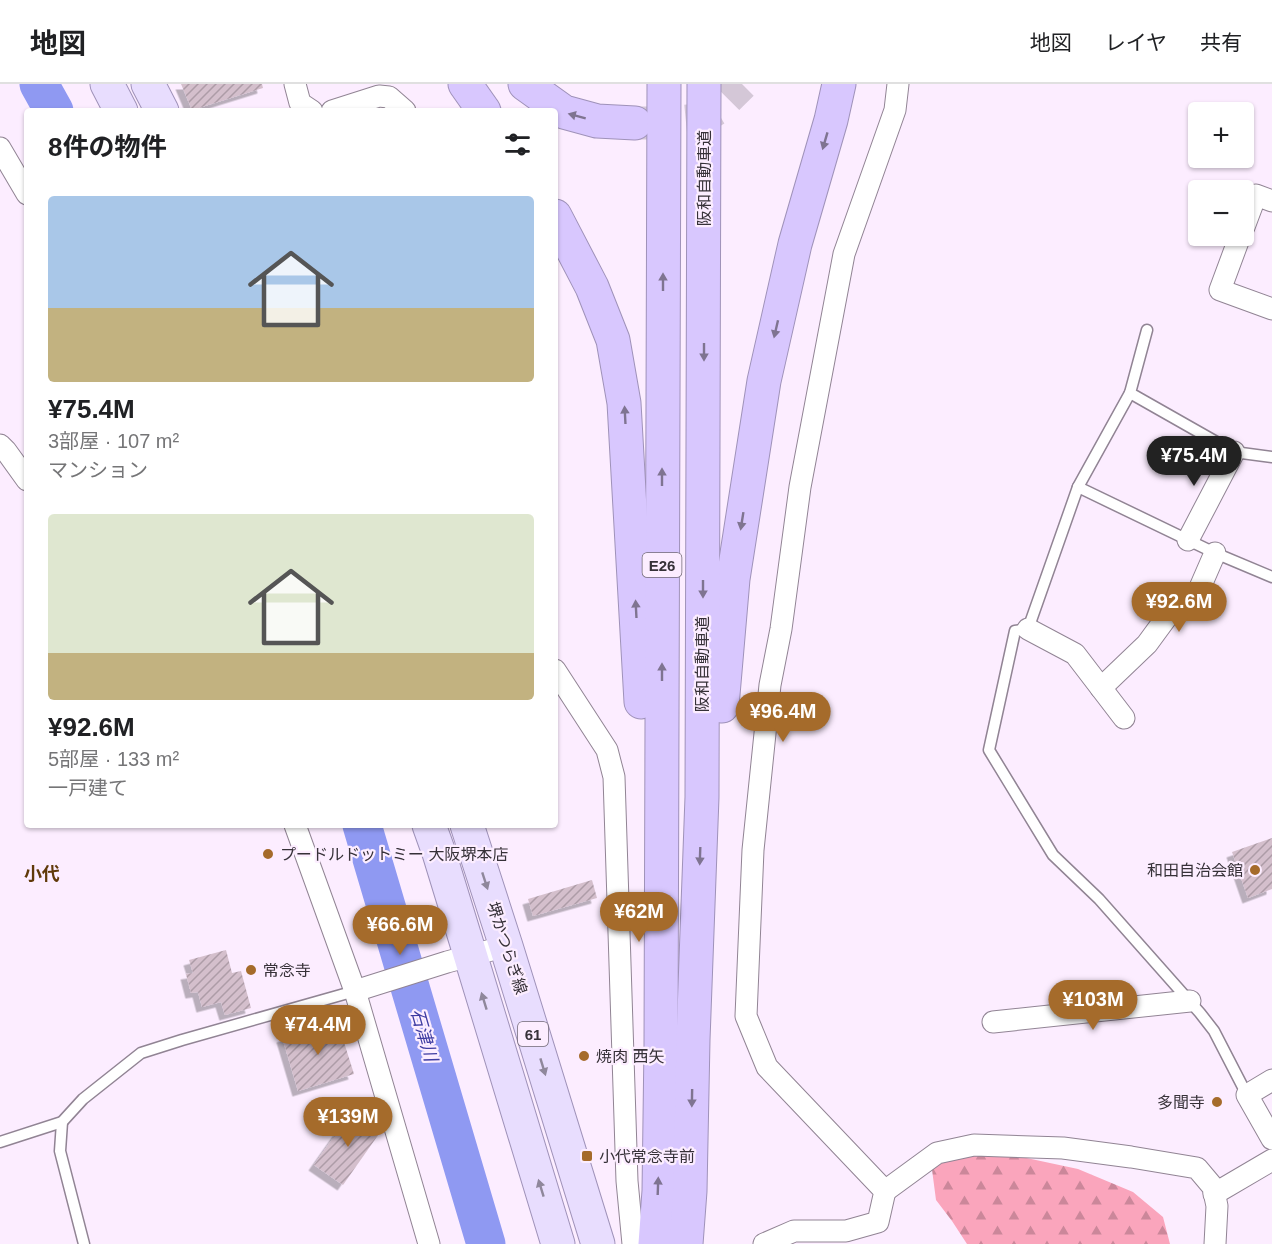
<!DOCTYPE html>
<html lang="ja">
<head>
<meta charset="utf-8">
<style>
	:root { --surface:#fff; --page:#f6f6f6; --text:#202124; --muted:#757577; --line:#e0e0e0; --accent:#a56b2b }
	body { margin:0; font-family:Helvetica,"Noto Sans JP",sans-serif; background:var(--page); color:var(--text); height:100vh; display:flex; flex-direction:column; font-size:22px; white-space:nowrap }
	* { box-sizing:border-box; margin:0 }
	p { font-size:20px; color:var(--muted) }
	.icon { flex:none; width:33px; height:33px; fill:none; stroke:currentColor; stroke-width:2; stroke-linecap:round; stroke-linejoin:round }
	.map { position:relative; flex:1; overflow:hidden }
	.drawer { position:absolute; left:24px; top:24px; width:534px; height:720px; display:flex; flex-direction:column; background:var(--surface); border-radius:6px; box-shadow:0 2px 4px #0004 }
	.drawer>* { flex:none }
	.tools { position:absolute; left:1188px; top:18px; display:grid; gap:12px }
	.tools a { display:grid; place-items:center; width:66px; height:66px; border-radius:6px; background:var(--surface); box-shadow:0 2px 4px #0004; font-size:30px }
	.price { position:absolute; translate:-50% -51px; padding:0 14px; border-radius:21px; background:var(--accent); color:#fff; font-size:20px; line-height:39px; filter:drop-shadow(0 2px 3px #0008) }
	.price::after { content:''; position:absolute; left:50%; top:36px; width:18px; height:14px; margin-left:-9px; background:inherit; clip-path:polygon(0 0,100% 0,50% 100%) }
	.price.on { background:#222; color:#fff }
	ul { padding:0; list-style:none }
	li { display:grid; align-content:center; gap:12px; height:318px; padding:0 24px }
	li span { display:grid; place-items:center; height:186px; border-radius:6px; color:#555 }
	li>.icon { margin-inline-start:auto }
	span .icon { width:108px; height:108px; fill:#fffc; stroke-width:1 }
	li b { font-size:26px }
	h2 { display:flex; justify-content:space-between; align-items:center; height:72px; padding:0 24px; font-size:26px }
	header { display:flex; align-items:center; gap:36px; box-sizing:border-box; height:84px; padding:0 30px; background:var(--surface); border-bottom:2px solid var(--line) }
	header strong { font-size:28px }
	nav { display:flex; gap:33px; margin-inline-start:auto; font-size:21px }
	.map>svg:first-child { display:block }
	.forest { fill:url(#forest-firs) }
	.lines { fill:none; stroke-linecap:round; stroke-linejoin:round }
	.river { stroke:#8f99f2; stroke-width:39 }
	.building { fill:url(#building-hatch); filter:url(#shadow) }
	.motorway-tunnel { stroke:#d4c7d7; stroke-width:33; stroke-dasharray:33 16; stroke-linecap:butt }
	.service-casing { stroke:#918494; stroke-width:13 }
	.minor-casing { stroke:#918494; stroke-width:23 }
	.primary-casing { stroke:#9f92b9; stroke-width:35 }
	.motorway-casing { stroke:#9f92b9; stroke-width:35 }
	.service { stroke:#fff; stroke-width:10 }
	.minor { stroke:#fff; stroke-width:21 }
	.primary { stroke:#e8ddfe; stroke-width:33 }
	.motorway { stroke:#d8c7fe; stroke-width:33 }
	.oneway { fill:#7f7491 }
	.oneway2 { fill:#8f879b }
	.poi-dot { fill:#a56b2b; stroke:#fcedff; stroke-width:2 }
	.labels { text-anchor:middle; dominant-baseline:central; stroke-width:4.5; stroke-linejoin:round; paint-order:stroke }
	.shield { fill:#fcedff; stroke:#716974; stroke-width:1.5 }
	.shield-label { font-size:15px; font-weight:bold; fill:#363138 }
	.street-label { font-size:16px; fill:#363138; stroke:#fcedff }
	.poi-label { font-size:16px; fill:#363138; stroke:#fcedff; text-anchor:start }
	.neighbourhood-label { font-size:18px; font-weight:bold; fill:#603909; stroke:#fcedff }
	.water-label { font-size:18px; font-style:italic; fill:#3e3ca2; stroke:#fcedff }
</style>
</head>
<body>
<header>
<strong>地図</strong>
<nav><a>地図</a><a>レイヤ</a><a>共有</a></nav>
</header>
<div class="map">
<svg width="1272" height="1160" viewBox="0 0 1272 1160">
	<defs>
		<pattern id="forest-firs" width="22" height="20" patternUnits="userSpaceOnUse" patternTransform="scale(1.5)"><rect width="22" height="20" fill="#faa5bc"/><path d="M5 1l3.5 6h-7zM16 11l3.5 6h-7z" fill="#cb879a"/></pattern>
		<pattern id="building-hatch" width="6" height="6" patternUnits="userSpaceOnUse" patternTransform="scale(1.5)"><rect width="6" height="6" fill="#d4bfcc"/><path d="M-1 1l2-2M0 6l6-6M5 7l2-2" fill="none" stroke="#ad9ca7"/></pattern>
		<filter id="shadow"><feDropShadow dx="-5.5" dy="5.5" stdDeviation="0" flood-color="#0004"/></filter>
	</defs>
	<rect width="100%" height="100%" fill="#fcedff"/>
	<path class="forest" d="M998 1068 1078 1085 1133 1108 1163 1133 1170 1160H967L952 1137 936 1116 931 1078Z"/>
	<g class="lines">
		<g class="river">
			<path d="M39 0 54 27"/>
			<path d="M362 741 486 1160"/>
		</g>
	</g>
	<g class="building">
		<path d="M181 0H262L263 4 192 26Z"/>
		<path d="M1272 754V805L1248 814 1232 768Z"/>
		<path d="M592 796 597 814 533 832 528 815Z"/>
		<path d="M226 866 232 889 241 887 251 924 225 931 221 918 202 923 198 908 191 909 186 890 193 889 189 876Z"/>
		<path d="M337 936 354 990 298 1007 282 953Z"/>
		<path d="M352 1027 381 1047 343 1101 314 1081Z"/>
	</g>
	<g class="lines">
		<path class="motorway-tunnel" d="M637 39H668L698 36 718 24 742 0"/>
		<defs>
			<g id="service">
				<path d="M1147 246 1130 309 1234 368 1272 373"/>
				<path d="M1130 309 1078 403 1028 545 1015 547 989 666 1053 771 1099 815 1200 929 1214 947 1247 1011"/>
				<path d="M1078 403 1215 469 1272 493"/>
				<path d="M62 1038 60 1067 84 1160"/>
				<path d="M0 1058 62 1038 83 1015 141 969 182 956 355 907"/>
			</g>
			<g id="minor">
				<path d="M295 0 300 19 312 27"/>
				<path d="M332 27 379 12 389 13 405 27"/>
				<path d="M0 64 27 110"/>
				<path d="M1244 143 1256 111 1272 117"/>
				<path d="M1240 152 1220 206 1272 225"/>
				<path d="M0 361 6 367 27 396"/>
				<path d="M1188 456 1234 368"/>
				<path d="M1028 545 1075 570 1124 634"/>
				<path d="M555 586 607 666 614 693 627 1097 633 1160"/>
				<path d="M1101 604 1147 560 1169 530 1195 515 1215 469"/>
				<path d="M295 741 355 907 429 1160"/>
				<path d="M355 907 447 878 506 862"/>
				<path d="M993 938 1190 917"/>
				<path d="M1272 996 1247 1011 1272 1055"/>
				<path d="M885 1107 937 1069 974 1061 1063 1064 1131 1073 1197 1084 1213 1103 1217 1122 1215 1160"/>
				<path d="M1214 1110 1272 1076"/>
				<path d="M764 1160 794 1147H846L878 1138 885 1107 767 983 746 932 753 766 770 601 781 545 800 403 844 170 895 26 898 0"/>
			</g>
			<g id="primary">
				<path d="M107 0 121 27"/>
				<path d="M148 0 162 27"/>
				<path d="M429 741 439 769 466 857 558 1160"/>
				<path d="M467 741 506 862 598 1160"/>
			</g>
			<g id="motorway">
				<path d="M465 0 484 27"/>
				<path d="M525 0 564 28 597 37 635 39"/>
				<path d="M555 132 592 203 613 256 624 319 641 618"/>
				<path d="M722 622 733 495 764 297 795 160 831 36 839 0"/>
				<path d="M655 1160 659 1107 661 961 664 0"/>
				<path d="M686 1160 690 1107 693 956 702 713 704 0"/>
			</g>
		</defs>
		<use href="#service" class="service-casing"/>
		<use href="#minor" class="minor-casing"/>
		<use href="#primary" class="primary-casing"/>
		<use href="#motorway" class="motorway-casing"/>
		<use href="#service" class="service"/>
		<use href="#minor" class="minor"/>
		<use href="#primary" class="primary"/>
		<use href="#motorway" class="motorway"/>
	</g>
	<defs><path id="oneway-solid" d="M-6-.8H1V-3.2L6.5 0L1 3.2V.8H-6Z" transform="scale(1.5)"/></defs>
	<g class="oneway">
		<use href="#oneway-solid" transform="translate(577 32) rotate(-165)"/>
		<use href="#oneway-solid" transform="translate(825 57) rotate(106)"/>
		<use href="#oneway-solid" transform="translate(663 198) rotate(-90)"/>
		<use href="#oneway-solid" transform="translate(776 245) rotate(103)"/>
		<use href="#oneway-solid" transform="translate(704 268) rotate(90)"/>
		<use href="#oneway-solid" transform="translate(625 331) rotate(-93)"/>
		<use href="#oneway-solid" transform="translate(662 393) rotate(-90)"/>
		<use href="#oneway-solid" transform="translate(742 437) rotate(99)"/>
		<use href="#oneway-solid" transform="translate(703 505) rotate(90)"/>
		<use href="#oneway-solid" transform="translate(636 525) rotate(-93)"/>
		<use href="#oneway-solid" transform="translate(662 588) rotate(-90)"/>
		<use href="#oneway-solid" transform="translate(700 772) rotate(92)"/>
		<use href="#oneway-solid" transform="translate(692 1014) rotate(91)"/>
		<use href="#oneway-solid" transform="translate(658 1102) rotate(-88)"/>
	</g>
	<g class="oneway2">
		<use href="#oneway-solid" transform="translate(485 797) rotate(72)"/>
		<use href="#oneway-solid" transform="translate(484 917) rotate(-107)"/>
		<use href="#oneway-solid" transform="translate(543 983) rotate(73)"/>
		<use href="#oneway-solid" transform="translate(541 1104) rotate(-107)"/>
	</g>
	<g class="poi-dot">
		<circle cx="268" cy="770" r="6"/>
		<circle cx="1255" cy="786" r="6"/>
		<circle cx="251" cy="886" r="6"/>
		<circle cx="584" cy="972" r="6"/>
		<circle cx="1217" cy="1018" r="6"/>
		<rect x="581" y="1066" width="12" height="12" rx="3"/>
	</g>
	<g class="labels">
		<g class="shield">
			<rect x="642.5" y="469" width="39" height="24" rx="4.5"/>
			<rect x="518" y="938" width="30" height="24" rx="4.5"/>
		</g>
		<g class="shield-label">
			<text x="662" y="481">E26</text>
			<text x="533" y="950">61</text>
		</g>
		<g class="street-label">
			<text transform="translate(704 94) rotate(-90)">阪和自動車道</text>
			<text transform="translate(702 580) rotate(-90)">阪和自動車道</text>
			<text transform="translate(507 864) rotate(72)">堺かつらぎ線</text>
		</g>
		<g class="poi-label">
			<text x="280" y="770">プードルドットミー 大阪堺本店</text>
			<text x="1243" y="786" text-anchor="end">和田自治会館</text>
			<text x="263" y="886">常念寺</text>
			<text x="596" y="972">焼肉 西矢</text>
			<text x="1205" y="1018" text-anchor="end">多聞寺</text>
			<text x="599" y="1072">小代常念寺前</text>
		</g>
		<g class="neighbourhood-label">
			<text x="42" y="790">小代</text>
		</g>
		<g class="water-label">
			<text transform="translate(424 951) rotate(74)">石津川</text>
		</g>
	</g>
</svg>
<div class="tools">
<a>+</a>
<a>−</a>
</div>
<b class="price on" style="left:1194px;top:403px">¥75.4M</b>
<b class="price" style="left:1179px;top:549px">¥92.6M</b>
<b class="price" style="left:783px;top:659px">¥96.4M</b>
<b class="price" style="left:639px;top:859px">¥62M</b>
<b class="price" style="left:400px;top:872px">¥66.6M</b>
<b class="price" style="left:1093px;top:947px">¥103M</b>
<b class="price" style="left:318px;top:972px">¥74.4M</b>
<b class="price" style="left:348px;top:1064px">¥139M</b>
<section class="drawer">
<h2>8件の物件<svg class="icon" aria-label="filters" viewBox="0 0 24 24"><path d="M4 7h16M4 17h16"/><circle cx="9" cy="7" r="2"/><circle cx="15" cy="17" r="2"/></svg></h2>
<ul>
<li><span style="background:linear-gradient(#a9c7e8 60%,#c2b280 0)"><svg class="icon" aria-label="home" viewBox="0 0 24 24"><path d="M3 11l9-7 9 7M6 9v11h12V9"/></svg></span><div><b>¥75.4M</b><p>3部屋 · 107 m²</p><p>マンション</p></div></li>
<li><span style="background:linear-gradient(#dfe7d0 75%,#c2b280 0)"><svg class="icon" aria-label="home" viewBox="0 0 24 24"><path d="M3 11l9-7 9 7M6 9v11h12V9"/></svg></span><div><b>¥92.6M</b><p>5部屋 · 133 m²</p><p>一戸建て</p></div></li>
</ul>
</section>
</div>
</body>
</html>
